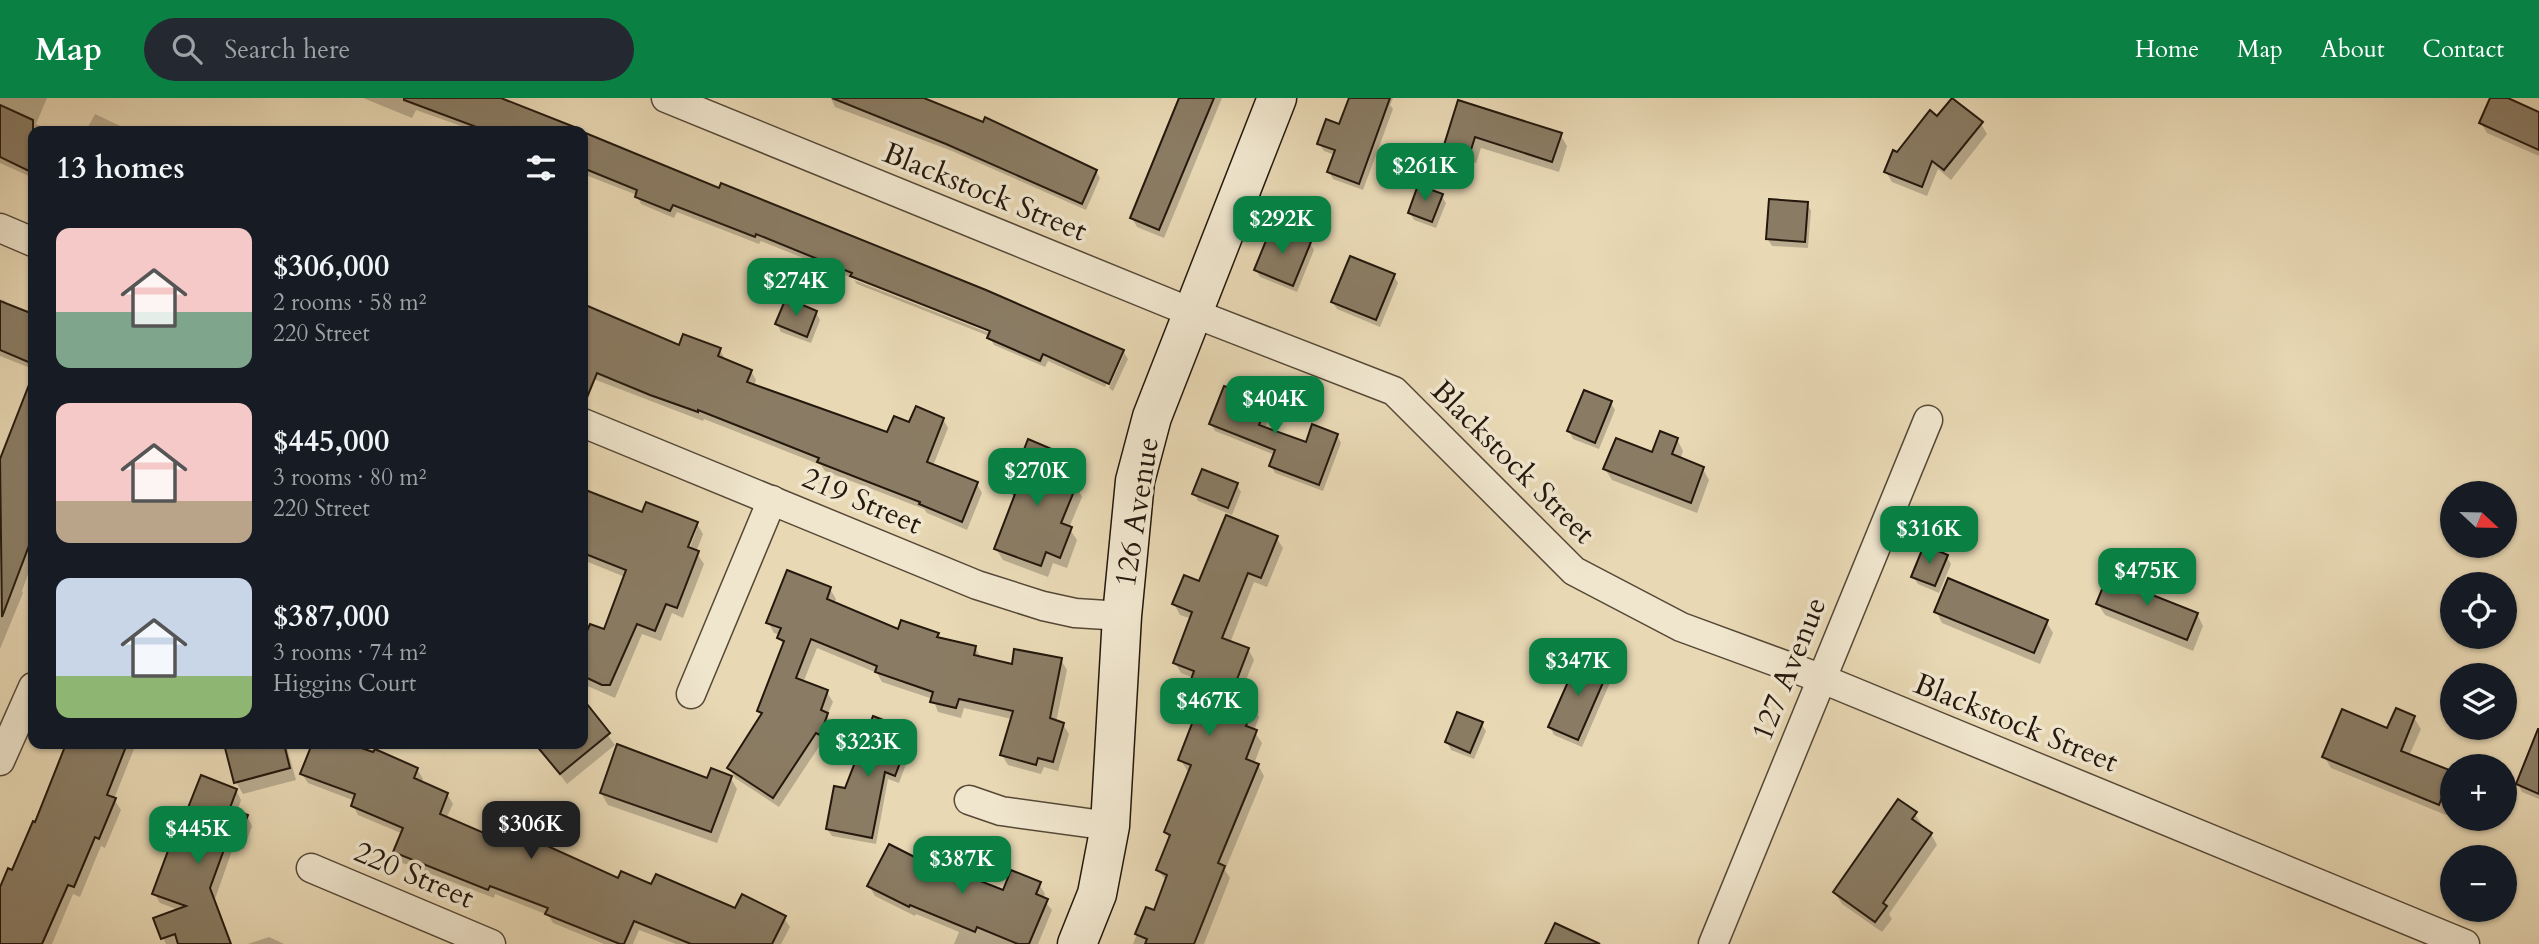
<!DOCTYPE html>
<html lang="en">
<head>
<meta charset="utf-8">
<style>
	:root { --surface:#171b24; --page:#242831; --text:#f1f3f6; --muted:#9ea1a6; --accent:#0b8043 }
	body { margin:0; font-family:Cardo,serif; background:var(--page); color:var(--text); height:100vh; display:flex; flex-direction:column; font-size:26px; white-space:nowrap }
	* { box-sizing:border-box; margin:0 }
	p { font-size:23px; color:var(--muted) }
	.icon { flex:none; width:38px; height:38px; fill:none; stroke:currentColor; stroke-width:2; stroke-linecap:round; stroke-linejoin:round }
	.map { position:relative; flex:1; overflow:hidden }
	.sheet { position:absolute; left:28px; top:28px; width:560px; height:623px; display:flex; flex-direction:column; background:var(--surface); border-radius:14px; box-shadow:0 2px 5px #0004 }
	.sheet>* { flex:none }
	.needle { width:46px; rotate:112deg }
	.tools { position:absolute; left:2440px; top:383px; display:grid; gap:14px }
	.tools a { display:grid; place-items:center; width:77px; height:77px; border-radius:50%; background:var(--surface); box-shadow:0 2px 5px #0004; font-size:35px }
	.price { position:absolute; translate:-50% -60px; padding:0 16px; border-radius:14px; background:var(--accent); color:#fff; font-size:23px; line-height:46px; filter:drop-shadow(0 2px 4px #0008) }
	.price::after { content:''; position:absolute; left:50%; top:42px; width:21px; height:16px; margin-left:-10px; background:inherit; clip-path:polygon(0 0,100% 0,50% 100%) }
	.price.current { background:#222; color:#fff }
	ul { padding:0; list-style:none }
	li { display:flex; align-items:center; gap:21px; height:175px; padding:0 28px }
	li span { display:grid; place-items:center; flex:none; width:196px; height:140px; border-radius:14px; color:#555 }
	li>.icon { margin-inline-start:auto }
	span .icon { width:84px; height:84px; fill:#fffc; stroke-width:1 }
	li b { font-size:30px }
	h2 { display:flex; justify-content:space-between; align-items:center; height:84px; padding:0 28px; font-size:30px }
	header { display:flex; align-items:center; gap:42px; box-sizing:border-box; height:98px; padding:0 35px; background:var(--accent); color:#fff }
	header strong { font-size:33px }
	nav { display:flex; gap:38px; margin-inline-start:auto; font-size:24px }
	.search { width:490px; height:63px; background:var(--page); display:flex; align-items:center; gap:18px; box-sizing:border-box; padding:0 24px; border-radius:38px; color:var(--muted); font-size:26px }
	.map>svg:first-child { display:block }
	.shadow { fill:#0003; fill-rule:evenodd }
	.building { fill:#8a7c64; stroke:#24180d; stroke-width:2 }
	.lines { fill:none; stroke-linecap:round; stroke-linejoin:round }
	.street-casing { stroke:#554837; stroke-width:31 }
	.secondary-casing { stroke:#24180d; stroke-width:41 }
	.street { stroke:#f0e6ce; stroke-width:28 }
	.secondary { stroke:#f0e6ce; stroke-width:38 }
	.labels { text-anchor:middle; dominant-baseline:central; stroke-width:7; stroke-linejoin:round; paint-order:stroke }
	.street-label { font-size:30px; fill:#24180d; stroke:#f0e6ce }
</style>
</head>
<body>
<header>
<strong>Map</strong>
<div class="search"><svg class="icon" aria-label="search" viewBox="0 0 24 24"><circle cx="10" cy="10" r="6"/><path d="M15 15l6 6"/></svg>Search here</div>
<nav><a>Home</a><a>Map</a><a>About</a><a>Contact</a></nav>
</header>
<div class="map">
<svg width="2539" height="846" viewBox="0 0 2539 846">
	<rect width="100%" height="100%" fill="#e8d8b4"/>
	<filter id="stains"><feTurbulence type="fractalNoise" baseFrequency=".00286" numOctaves="4"/><feColorMatrix values="0 0 0 0 .2 0 0 0 0 .09 0 0 0 0 .02 0 0 0 .5 -.17"/></filter>
	<radialGradient id="worn" r=".72"><stop offset=".6" stop-color="#630" stop-opacity="0"/><stop offset="1" stop-color="#630" stop-opacity=".3"/></radialGradient>
	<g class="shadow">
		<path d="M0 0H47L36 26 52 33H33V80L0 65Z"/>
		<path d="M363 0H497L577 33H475L416 12 412 20Z"/>
		<path d="M831 0H917L1096 73 1100 80 1086 112 952 53 835 9Z"/>
		<path d="M1180 0H1222L1164 140 1137 129 1132 120Z"/>
		<path d="M1351 0H1393L1390 7 1393 11 1363 92 1333 81 1329 74 1335 57 1324 53 1319 46 1340 28Z"/>
		<path d="M2492 0H2504L2539 16V58L2487 35 2481 25Z"/>
		<path d="M1459 5 1560 36 1567 48 1559 74 1481 50 1476 65 1452 58 1446 46Z"/>
		<path d="M95 16 131 33H86Z"/>
		<path d="M1937 21 1981 26 1987 36 1951 82 1938 71 1927 98 1892 84 1886 74 1898 56Z"/>
		<path d="M583 36 1123 253 1128 261 1113 293 1109 290 1124 256H1121L1105 289 1048 263 1045 269 994 247 989 238 857 186 854 182 997 238 999 235 854 178 853 180 761 143 759 146 677 114 674 120 641 106 637 97 583 76Z"/>
		<path d="M1441 97 1446 105 1436 130 1414 122 1410 115Z"/>
		<path d="M1807 106 1811 113 1808 150 1772 148 1767 140Z"/>
		<path d="M1310 145 1314 152 1297 194 1260 179 1256 172Z"/>
		<path d="M1394 178 1398 185 1380 229 1337 211 1332 204Z"/>
		<path d="M0 201 5 203 8 208 33 218V271L0 258Z"/>
		<path d="M583 208 680 249 720 252 725 261 751 273 756 282 754 288 888 337 910 326 943 321 948 330 933 368 977 386 982 395 967 432 927 415 924 411 825 373 821 367 704 321 703 323 583 277Z"/>
		<path d="M816 214 820 222 811 245 781 234 777 226Z"/>
		<path d="M1611 305 1615 312 1599 351 1573 341 1569 333Z"/>
		<path d="M1267 307 1271 314 1265 330 1307 346 1337 337 1341 345 1323 393 1275 375 1271 368 1275 357 1215 333 1211 326Z"/>
		<path d="M22 308 33 312V462L22 493 23 495 0 551V362Z"/>
		<path d="M1677 341 1683 353 1680 362 1703 371 1709 382 1697 415 1612 382 1605 371 1653 356Z"/>
		<path d="M1060 356 1067 367 1061 381 1076 387 1082 399 1069 430 1077 442 1067 470 1053 465 1048 479 1003 462 996 451 1015 401 1010 393Z"/>
		<path d="M1237 387 1241 394 1232 417 1198 403 1194 395Z"/>
		<path d="M583 393 643 417 697 426 703 436 696 454 704 466 683 520 672 515 661 543 642 536 615 600 583 586V546L591 528 604 534 625 479 583 462ZM694 430H697L687 458 683 457Z"/>
		<path d="M1276 439 1283 450 1267 489 1254 484 1230 545 1248 551 1254 562 1238 602 1253 608 1259 619 1254 633 1262 645 1254 666 1258 667 1264 678 1225 772 1230 780 1204 846H1133L1147 811 1155 815 1167 784 1158 772 1170 741 1166 734 1190 674 1187 672 1180 661 1197 617 1191 615 1185 604 1194 580 1181 575 1175 565 1192 521 1180 517 1174 506 1200 485Z"/>
		<path d="M1946 458 1951 466 1939 495 1918 486 1913 479Z"/>
		<path d="M830 491 836 501 834 506 899 533 937 536 940 541 975 549 981 560 1013 568 1061 562 1067 572 1056 624 1063 626 1069 636 1058 673 1044 669 1041 676 1008 667 1002 657 1012 621 964 610 961 620 938 614 933 601 882 584 877 575 817 550 803 585 827 594 833 604 827 618 832 626 825 646 822 644 779 709 735 680 729 670 762 618 759 613 784 548 779 540 780 537 774 535 768 524Z"/>
		<path d="M2098 506 2197 516 2203 528 2193 553 2105 517Z"/>
		<path d="M1936 513 2046 523 2053 535 2040 566 1942 525Z"/>
		<path d="M1607 573 1612 580 1582 649 1554 637 1550 629Z"/>
		<path d="M584 605 615 647 567 686 537 646H583Z"/>
		<path d="M2414 620 2421 631 2409 658 2452 675V702L2446 717 2331 670 2324 658Z"/>
		<path d="M1481 625 1486 633 1474 661 1451 652 1447 644Z"/>
		<path d="M911 634 915 642 899 685 888 681 876 746 832 738 827 731 846 692Z"/>
		<path d="M2539 635V701L2522 694 2518 686Z"/>
		<path d="M69 646H136L114 701 121 712 105 750 101 748 80 799 73 796 52 846H0V793L13 775 36 726Z"/>
		<path d="M226 646H286L296 682 243 696 236 684Z"/>
		<path d="M313 646H345L417 671 423 681 421 685 447 696 453 706 446 721 487 738 523 741 546 739 551 748 550 751 619 782 652 789 735 813 784 820 790 829 781 846H676L639 832 633 846H604L553 825 548 817 495 796 494 800 400 764 395 754 403 736 358 717 353 707 355 703 308 685 302 676Z"/>
		<path d="M730 679 737 691 717 745 608 707 601 695Z"/>
		<path d="M236 692 241 702 237 714 247 718 252 728 244 751 234 747 215 801 231 846H166L163 840 179 812 160 805 154 795 179 737Z"/>
		<path d="M1915 716 1922 727 1921 729 1931 736 1937 747 1889 816 1892 821 1882 834 1842 806 1835 795Z"/>
		<path d="M948 778 1004 795 1039 786 1045 796 1043 801 1052 812 1038 846H954L959 834 916 816 915 818 875 798 869 788Z"/>
		<path d="M269 839 284 846H248Z"/>
	</g>
	<g class="building">
		<path d="M404 0H501L582 32 487 33 404 2Z"/>
		<path d="M832 0H924L983 24 985 19 1097 72 1082 106 946 46Z"/>
		<path d="M1179 0H1214L1159 132 1130 120Z"/>
		<path d="M1349 0H1390L1359 86 1327 74 1335 52 1317 46 1326 21 1339 26Z"/>
		<path d="M1952 0 1983 24 1944 72 1932 63 1922 89 1884 74 1893 52 1897 54 1930 12 1937 18Z"/>
		<path d="M2490 0H2508L2539 14V52L2479 25Z"/>
		<path d="M1458 2 1562 35 1552 64 1475 39 1470 55 1444 47Z"/>
		<path d="M0 7 33 22V75L0 59Z"/>
		<path d="M583 34 719 90 721 85 986 192 1124 252 1109 286 1043 256 1040 263 987 240 990 233 850 178 852 175 756 136 755 139 673 107 670 113 635 99 637 92 583 70Z"/>
		<path d="M1418 87 1443 96 1432 124 1408 115Z"/>
		<path d="M1769 101 1808 104 1805 144 1766 141Z"/>
		<path d="M1272 128 1311 144 1293 188 1254 172Z"/>
		<path d="M1350 158 1395 176 1376 222 1331 204Z"/>
		<path d="M786 200 817 213 807 239 775 226Z"/>
		<path d="M0 203 33 216V266L0 252Z"/>
		<path d="M583 206 679 247 683 236 721 250 718 258 752 272 747 284 887 334 894 318 909 324 916 308 944 320 927 364 978 384 962 424 919 406 920 404 817 364 819 360 698 312V314L650 297 597 275 583 309Z"/>
		<path d="M32 279 33 437 2 519 0 361Z"/>
		<path d="M1224 288 1268 305 1259 327 1306 344 1312 326 1338 336 1319 387 1269 368 1275 352 1209 326Z"/>
		<path d="M1584 292 1612 303 1595 345 1567 333Z"/>
		<path d="M1660 333 1678 340 1672 356 1704 369 1691 405 1603 371 1616 340 1652 354Z"/>
		<path d="M1028 341 1061 355 1053 376 1077 386 1061 425 1072 429 1060 460 1046 454 1041 468 994 451 1015 396 1008 393Z"/>
		<path d="M1202 371 1238 385 1228 410 1192 396Z"/>
		<path d="M583 391 642 414 646 404 698 424 688 449 699 453 677 510 666 506 655 533 637 526 610 587H602L583 578V542L590 526 604 531 626 472 583 455Z"/>
		<path d="M1226 417 1278 438 1261 480 1248 475 1222 540 1249 550 1231 597 1254 606 1246 628 1257 632 1246 661 1259 666 1218 765 1225 768 1194 846H1145L1147 841 1135 836 1146 809 1154 812 1167 777 1156 772 1170 737 1164 734 1191 667 1178 662 1198 610 1183 604 1194 573 1173 565 1192 514 1172 506 1184 477 1199 483Z"/>
		<path d="M1924 447 1948 457 1935 488 1911 479Z"/>
		<path d="M787 472 831 489 827 501 898 531 901 522 939 535 937 539 976 548 974 557 1012 566 1014 551 1062 560 1050 620 1064 625 1053 664 1038 660 1036 667 1000 657 1013 613 959 601 956 610 930 604 933 594 875 574 877 568 811 541 796 580 828 592 821 612 828 615 820 637 816 635 773 700 727 670 762 615 757 613 784 543 777 540 781 530 766 525Z"/>
		<path d="M2107 479 2198 515 2187 542 2096 506Z"/>
		<path d="M1948 480 2048 522 2034 555 1934 514Z"/>
		<path d="M1579 559 1609 571 1578 642 1548 629Z"/>
		<path d="M583 601 610 635 560 676 535 646H583Z"/>
		<path d="M2396 610 2415 618 2401 653 2452 673 2439 707 2322 659 2342 611 2387 630Z"/>
		<path d="M1457 614 1483 624 1470 655 1445 644Z"/>
		<path d="M873 618 912 633 895 678 885 674 872 740 826 731 834 688 845 690Z"/>
		<path d="M2538 631H2539V696L2516 686Z"/>
		<path d="M66 646H127L107 697 116 700 99 741 95 739 74 789 68 787 42 846H0V789L8 770 12 772 33 723 35 724Z"/>
		<path d="M224 646H284L290 670 234 685Z"/>
		<path d="M312 646H350L373 654 375 651 418 670 414 680 448 695 440 716 486 736 490 726 522 739 526 729 547 737 543 746 618 780 621 773 651 786 656 776 735 810 742 796 786 818 772 846H691L634 823 624 846H620L545 816 548 810 490 788 488 792 393 754 403 730 351 708 355 696 300 676Z"/>
		<path d="M617 646 707 680 711 670 732 678 711 734 600 695Z"/>
		<path d="M201 677 237 691 230 710 248 717 238 742 229 738 210 790 231 846H178L175 836 161 841 153 820 186 808 152 796 175 734 178 735Z"/>
		<path d="M1898 701 1917 714 1912 721 1932 735 1883 805 1887 808 1875 824 1833 794Z"/>
		<path d="M889 746 948 776 950 771 1003 792 1011 772 1041 784 1036 796 1048 801 1029 846H1018L977 829 975 834 910 807 909 809 867 788Z"/>
		<path d="M1555 825 1600 846H1545Z"/>
	</g>
	<g class="lines">
		<defs>
			<g id="street">
				<path d="M666 0 1193 215 1394 293 1574 473 1681 529 1820 580 2465 846"/>
				<path d="M0 130 33 144"/>
				<path d="M583 325 977 487 1043 508 1075 515 1122 518"/>
				<path d="M691 596 772 402"/>
				<path d="M0 663 33 589"/>
				<path d="M969 702 1001 713 1110 728"/>
				<path d="M311 770 491 846"/>
				<path d="M1713 846 1928 322"/>
			</g>
			<path id="secondary" d="M1077 846 1097 796 1110 728 1122 518 1135 383 1152 319 1277 0"/>
		</defs>
		<use href="#street" class="street-casing"/>
		<use href="#secondary" class="secondary-casing"/>
		<use href="#street" class="street"/>
		<use href="#secondary" class="secondary"/>
	</g>
	<g class="labels">
		<g class="street-label">
			<text transform="translate(985 94) rotate(22)">Blackstock Street</text>
			<text transform="translate(1513 364) rotate(45)">Blackstock Street</text>
			<text transform="translate(862 403) rotate(23)">219 Street</text>
			<text transform="translate(1137 414) rotate(-81)">126 Avenue</text>
			<text transform="translate(1789 571) rotate(-68)">127 Avenue</text>
			<text transform="translate(2016 625) rotate(22)">Blackstock Street</text>
			<text transform="translate(414 777) rotate(23)">220 Street</text>
		</g>
	</g>
	<rect width="100%" height="100%" filter="url(#stains)"/>
	<rect width="100%" height="100%" fill="url(#worn)"/>
</svg>
<div class="tools">
<a><svg class="needle" viewBox="-14 -14 28 28"><path d="M0-13l5 13h-10z" fill="#e53935"/><path d="M0 13l5-13h-10z" fill="#9ea1a6"/></svg></a>
<a><svg class="icon" aria-label="locate" viewBox="0 0 24 24"><circle cx="12" cy="12" r="6"/><path d="M12 2v4M12 18v4M2 12h4M18 12h4"/></svg></a>
<a><svg class="icon" aria-label="layers" viewBox="0 0 24 24"><path d="M12 4l9 5-9 5-9-5zM3 14l9 5 9-5"/></svg></a>
<a>+</a>
<a>−</a>
</div>
<b class="price" style="left:1425px;top:105px">$261K</b>
<b class="price" style="left:1282px;top:158px">$292K</b>
<b class="price" style="left:796px;top:220px">$274K</b>
<b class="price" style="left:1275px;top:338px">$404K</b>
<b class="price" style="left:1037px;top:410px">$270K</b>
<b class="price" style="left:1929px;top:468px">$316K</b>
<b class="price" style="left:2147px;top:510px">$475K</b>
<b class="price" style="left:1578px;top:600px">$347K</b>
<b class="price" style="left:1209px;top:640px">$467K</b>
<b class="price" style="left:868px;top:681px">$323K</b>
<b class="price current" style="left:531px;top:763px">$306K</b>
<b class="price" style="left:198px;top:768px">$445K</b>
<b class="price" style="left:962px;top:798px">$387K</b>
<section class="sheet">
<h2>13 homes<svg class="icon" aria-label="filters" viewBox="0 0 24 24"><path d="M4 7h16M4 17h16"/><circle cx="9" cy="7" r="2"/><circle cx="15" cy="17" r="2"/></svg></h2>
<ul>
<li><span style="background:linear-gradient(#f6c9c9 60%,#7fa58c 0)"><svg class="icon" aria-label="home" viewBox="0 0 24 24"><path d="M3 11l9-7 9 7M6 9v11h12V9"/></svg></span><div><b>$306,000</b><p>2 rooms · 58 m²</p><p>220 Street</p></div></li>
<li><span style="background:linear-gradient(#f6c9c9 70%,#b9a48a 0)"><svg class="icon" aria-label="home" viewBox="0 0 24 24"><path d="M3 11l9-7 9 7M6 9v11h12V9"/></svg></span><div><b>$445,000</b><p>3 rooms · 80 m²</p><p>220 Street</p></div></li>
<li><span style="background:linear-gradient(#c9d6e8 70%,#8fb573 0)"><svg class="icon" aria-label="home" viewBox="0 0 24 24"><path d="M3 11l9-7 9 7M6 9v11h12V9"/></svg></span><div><b>$387,000</b><p>3 rooms · 74 m²</p><p>Higgins Court</p></div></li>
</ul>
</section>
</div>
</body>
</html>
